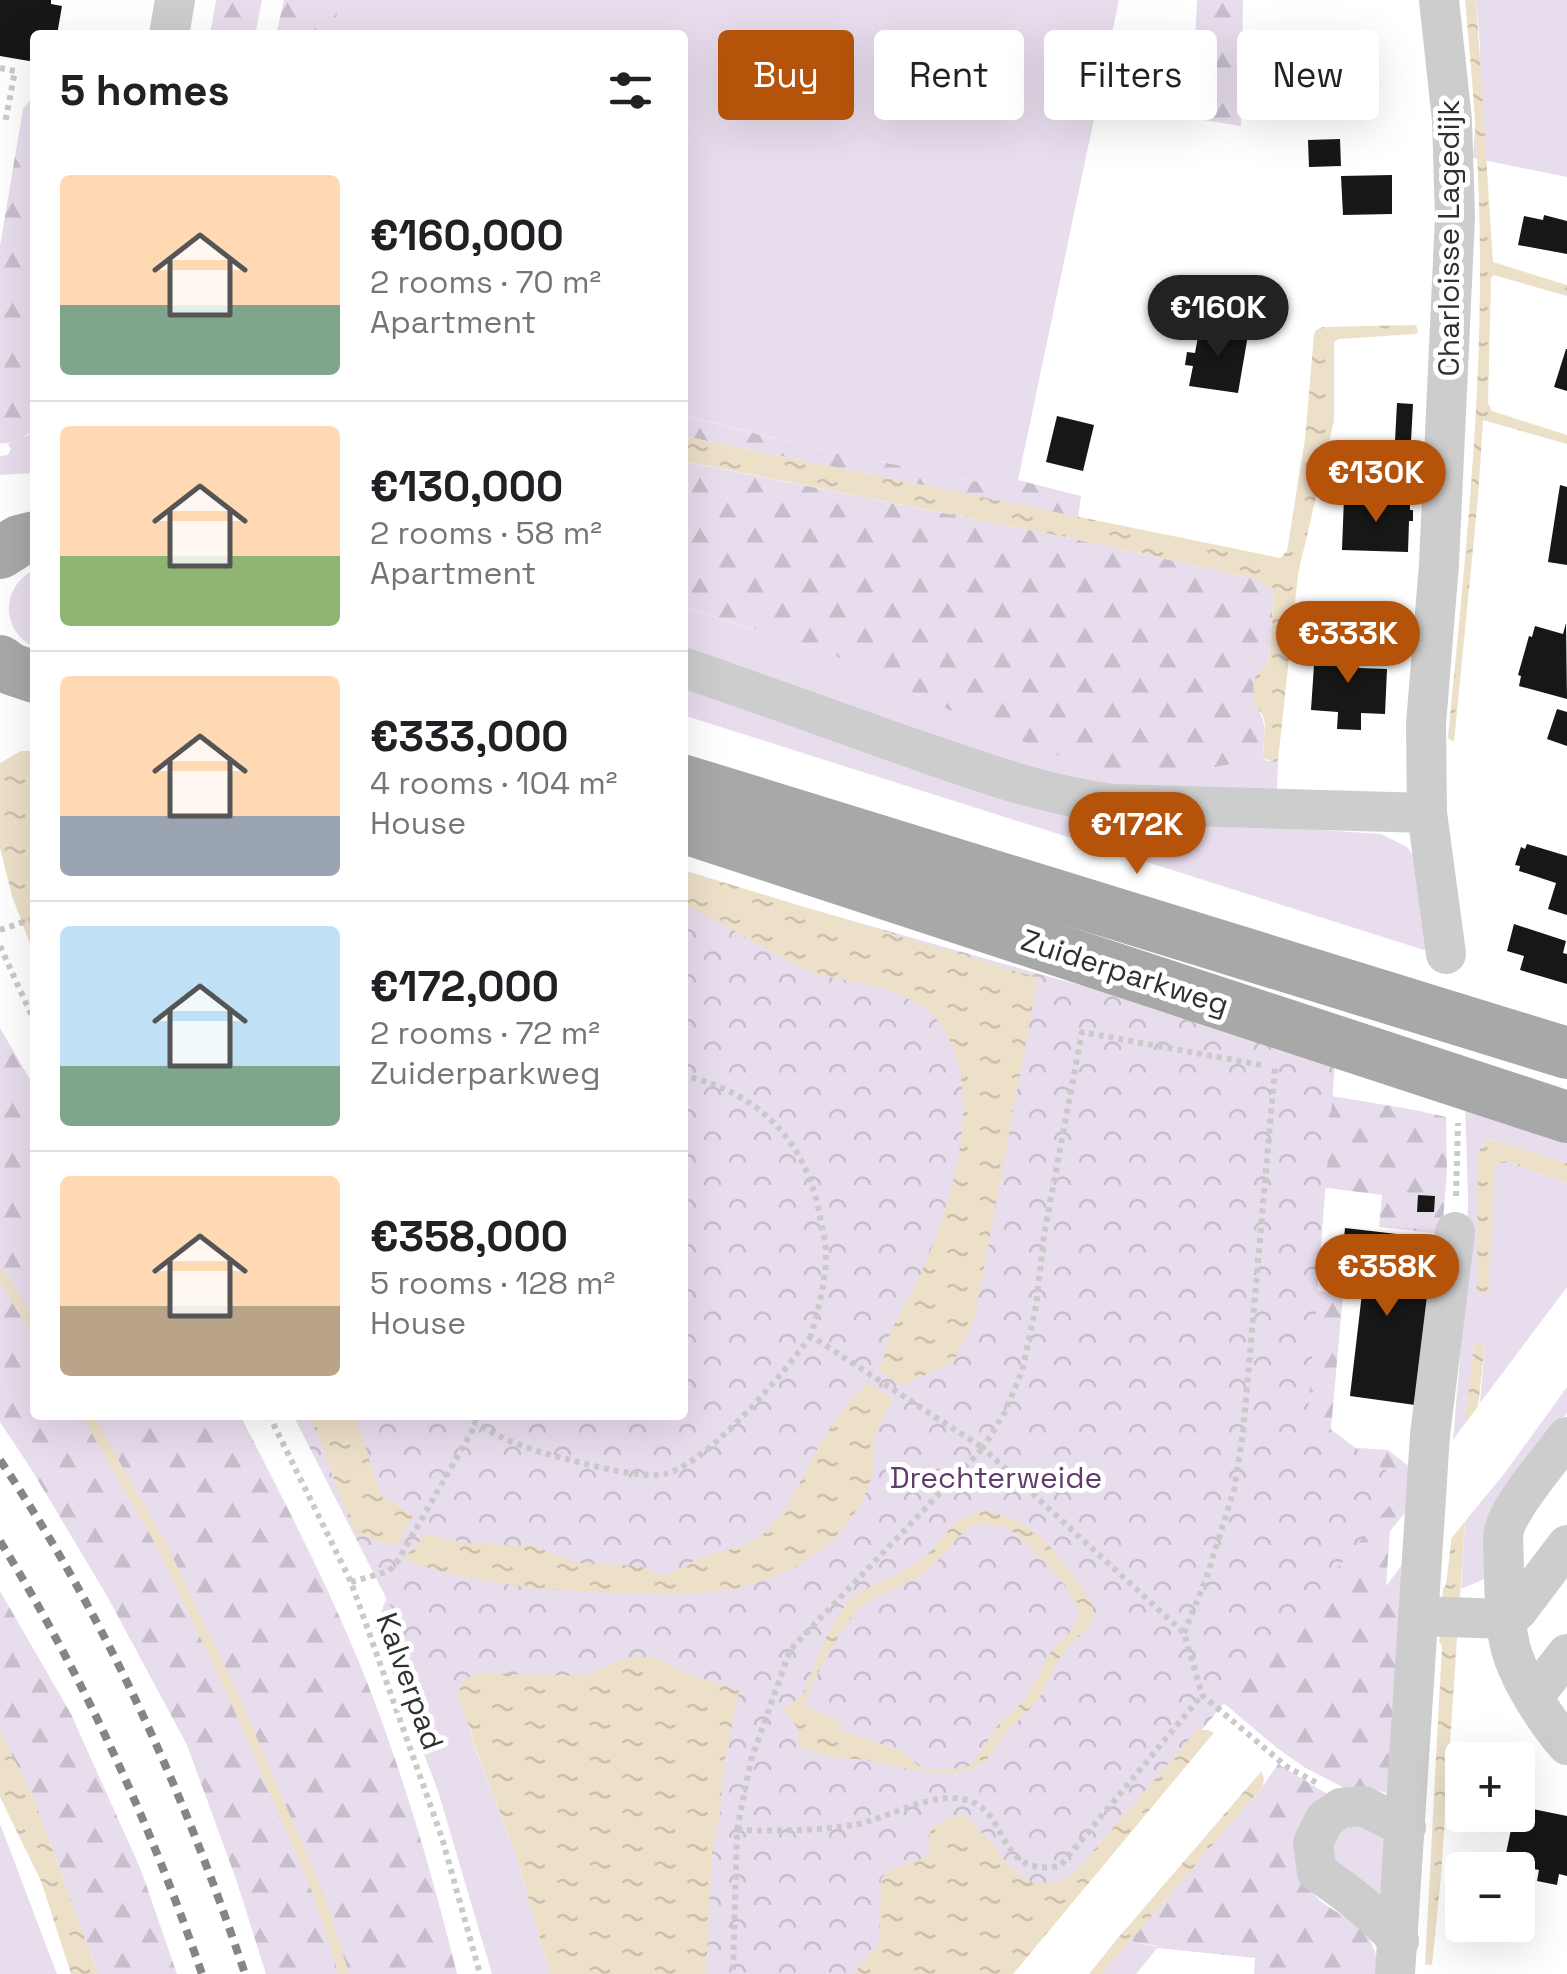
<!DOCTYPE html>
<html lang="en">
<head>
<meta charset="utf-8">
<style>
	:root { --surface:#fff; --page:#f6f6f6; --text:#202124; --muted:#757577; --line:#e0e0e0; --accent:#b45309 }
	body { margin:0; font-family:"Space Grotesk",sans-serif; background:var(--page); color:var(--text); height:100vh; display:flex; flex-direction:column; font-size:38px; white-space:nowrap }
	* { box-sizing:border-box; margin:0 }
	p { font-size:32px; color:var(--muted) }
	.icon { flex:none; width:55px; height:55px; fill:none; stroke:currentColor; stroke-width:2; stroke-linecap:round; stroke-linejoin:round }
	.map { position:relative; flex:1; overflow:hidden }
	.details { position:absolute; left:30px; top:30px; width:658px; height:1390px; display:flex; flex-direction:column; background:var(--surface); border-radius:10px; box-shadow:0 10px 40px #0002 }
	.details>* { flex:none }
	.top-card { position:absolute; left:718px; top:30px; width:698px; height:90px; display:flex; gap:20px }
	.fabs { position:absolute; left:1445px; top:1742px; display:grid; gap:20px }
	.fabs a { display:grid; place-items:center; width:90px; height:90px; border-radius:10px; background:var(--surface); box-shadow:0 10px 40px #0002; font-size:50px }
	.price { position:absolute; translate:-50% -85px; padding:0 22px; border-radius:35px; background:var(--accent); color:#fff; font-size:32px; line-height:65px; filter:drop-shadow(0 2px 5px #0008) }
	.price::after { content:''; position:absolute; left:50%; top:60px; width:30px; height:22px; margin-left:-15px; background:inherit; clip-path:polygon(0 0,100% 0,50% 100%) }
	.price.selected { background:#222; color:#fff }
	ul { padding:0; list-style:none }
	li { display:flex; align-items:center; gap:30px; height:250px; padding:0 30px }
	li+li { border-top:2px solid var(--line) }
	li span { display:grid; place-items:center; flex:none; width:280px; height:200px; border-radius:10px; color:#555 }
	li>.icon { margin-inline-start:auto }
	span .icon { width:120px; height:120px; fill:#fffc; stroke-width:1 }
	li b { font-size:42px }
	h2 { display:flex; justify-content:space-between; align-items:center; height:120px; padding:0 30px; font-size:42px }
	.chip { padding:0 35px; border-radius:10px; background:var(--surface); box-shadow:0 10px 40px #0002; font-size:35px; line-height:90px }
	.chip.selected { background:var(--accent); color:#fff }
	.map>svg:first-child { display:block }
	.green { fill:#e8dded }
	.forest { fill:url(#forest-firs) }
	.park { fill:url(#park-crowns) }
	.water { fill:url(#water-ripples); fill-rule:evenodd }
	.pier { fill:#fff }
	.lines { fill:none; stroke-linecap:round; stroke-linejoin:round }
	.stream { stroke:#ede0c9; stroke-width:10 }
	.building { fill:#171717 }
	.path { stroke:#cacaca; stroke-width:6; stroke-dasharray:5 5; stroke-linecap:butt }
	.minor { stroke:#cdcdcd; stroke-width:40 }
	.major { stroke:#a8a8a8; stroke-width:52 }
	.rail { stroke:#858585; stroke-width:8; stroke-dasharray:10 8; stroke-linecap:butt }
	.labels { text-anchor:middle; dominant-baseline:central; stroke-width:10; stroke-linejoin:round; paint-order:stroke }
	.street-label { font-size:30px; fill:#303030; stroke:#fff }
	.park-label { font-size:30px; fill:#613b6d; stroke:#fff }
</style>
</head>
<body>
<div class="map">
<svg width="1567" height="1974" viewBox="0 0 1567 1974">
	<defs>
		<pattern id="forest-firs" width="22" height="20" patternUnits="userSpaceOnUse" patternTransform="scale(2.5)"><rect width="22" height="20" fill="#e8dded"/><path d="M5 1l3.5 6h-7zM16 11l3.5 6h-7z" fill="#c7becc"/></pattern>
		<pattern id="park-crowns" width="20" height="18" patternUnits="userSpaceOnUse" patternTransform="scale(2.5)"><rect width="20" height="18" fill="#e8dded"/><path d="M2 6a3 3 0 1 1 6 0M12 15a3 3 0 1 1 6 0" fill="none" stroke="#c7becc"/></pattern>
		<pattern id="water-ripples" width="26" height="14" patternUnits="userSpaceOnUse" patternTransform="scale(2.5)"><rect width="26" height="14" fill="#ede0c9"/><path d="M2 4q2-2 4 0t4 0M15 11q2-2 4 0t4 0" fill="none" stroke="#ccc0ad"/></pattern>
	</defs>
	<rect width="100%" height="100%" fill="#fff"/>
	<g class="green">
		<path d="M340 0H1119L1018 480 1002 487 801 445 683 415 682 35H332Z"/>
		<path d="M1476 0H1567V177L1473 158 1480 46Z"/>
		<path d="M35 427V473L0 475V456L8 455 11 449 8 444 29 435Z"/>
		<path d="M35 569V648C0 630 0 588 35 569Z"/>
		<path d="M682 607 827 652 977 723 1200 770 1263 758 1268 761 1278 760 1277 794 1093 793 683 650Z"/>
		<path d="M683 683 1177 820 1381 834 1407 847 1414 856 1432 947 1424 950 683 715Z"/>
		<path d="M1465 1100 1567 1128V1163L1493 1140 1486 1141 1478 1152 1494 1165 1508 1162 1567 1183V1287L1480 1403 1485 1345 1474 1344 1466 1422 1453 1440 1466 1287 1468 1199Z"/>
		<path d="M1567 1387V1413L1505 1494 1487 1578 1461 1589 1465 1521 1504 1474Z"/>
		<path d="M402 1560 458 1702 472 1733 470 1734 515 1852 550 1974H492L438 1791 375 1627Z"/>
		<path d="M1363 1823 1387 1840 1381 1896 1338 1869C1329 1839 1331 1831 1363 1823Z"/>
		<path d="M0 1824 57 1974H0Z"/>
		<path d="M1129 1941 1158 1947 1136 1974H1102Z"/>
	</g>
	<g class="forest">
		<path d="M216 0H262L255 35H210Z"/>
		<path d="M284 0H340L332 35H276Z"/>
		<path d="M1197 0H1243L1241 126 1203 120 1192 110Z"/>
		<path d="M35 94V287L30 318 35 328V427C27 437 13 445 0 443V246L23 109Z"/>
		<path d="M682 415 801 445 1002 487 1018 480 1081 496 1078 517 683 436Z"/>
		<path d="M682 461 1075 539 1260 580 1274 591 1269 656 1255 706C1270 726 1263 735 1263 758L1200 770 1102 773 977 723 827 652 683 607Z"/>
		<path d="M0 1028 35 1088V1415H240C282 1497 324 1577 359 1662 400 1763 431 1868 457 1974H266L236 1879 187 1745 107 1596 33 1472 0 1422Z"/>
		<path d="M1325 1095C1365 1102 1406 1107 1446 1117L1447 1172 1442 1234 1379 1227 1382 1195 1320 1187 1314 1290 1343 1295 1331 1428 1308 1442 1345 1447 1388 1450 1415 1471 1412 1504 1390 1531 1386 1586 1408 1557 1391 1794 1366 1788H1344L1304 1767 1277 1748 1220 1700Z"/>
		<path d="M0 1591 71 1714 141 1870 177 1974H98L34 1799 0 1732Z"/>
		<path d="M1278 1764 1329 1795 1309 1890C1344 1927 1371 1912 1380 1974H1254L1255 1958 1157 1948V1946L1129 1941 1263 1786Z"/>
	</g>
	<path class="park" d="M683 873 1061 980 1336 1052 1308 1412 1406 1486 1061 1898 1088 1974H659L406 1637 293 1415H682Z"/>
	<g class="water">
		<path d="M1465 0H1476L1493 262 1567 285V296L1494 275 1491 278 1488 403 1492 411 1567 435V444L1483 420 1478 498 1454 742 1448 738C1463 579 1481 419 1480 259 1480 172 1473 86 1465 0Z"/>
		<path d="M1416 325 1418 332 1415 334 1339 339 1334 342V421L1298 574 1278 760 1275 762 1263 758 1265 725 1263 716 1255 706 1253 686 1256 675 1267 663 1269 656 1274 591 1260 580 1075 539 683 461V436L1280 558 1287 551 1305 439 1314 334 1316 330 1323 327Z"/>
		<path d="M21 751H35V957L12 896 0 848V763Z"/>
		<path d="M683 870 1038 978 975 1317 953 1363 902 1385 878 1370C887 1356 886 1341 893 1327 900 1311 910 1296 918 1280 951 1207 994 1079 931 1013 926 1007 918 1004 912 1001 882 983 850 983 817 974 795 967 776 954 756 943 732 929 707 916 683 903Z"/>
		<path d="M1493 1140 1567 1163V1183L1508 1162 1494 1165 1489 1292 1477 1293 1478 1152 1486 1141Z"/>
		<path d="M1480 1343 1485 1345 1465 1521 1441 1877 1432 1965H1425L1442 1646 1439 1642 1443 1588 1446 1585 1474 1344Z"/>
		<path d="M868 1383 893 1399C887 1411 877 1428 874 1440 871 1450 875 1461 873 1471 869 1491 855 1516 841 1531 816 1559 779 1578 742 1587 705 1596 666 1594 628 1593 551 1591 475 1585 402 1560L426 1534 466 1543 534 1546 576 1563 640 1566 663 1576 705 1556 744 1546 766 1532 788 1505 821 1442 851 1400Z"/>
		<path d="M308 1415H355L380 1494 413 1516 396 1546 354 1533 318 1436Z"/>
		<path d="M986 1511C1037 1518 1060 1559 1089 1597 1103 1627 1077 1633 1062 1654 1053 1667 1049 1682 1041 1695 1031 1710 1016 1722 1004 1735 998 1743 993 1754 986 1760 958 1787 899 1766 866 1760 854 1758 840 1759 828 1756 818 1754 808 1749 798 1746L797 1727 783 1708C789 1704 797 1701 802 1695 807 1686 810 1675 814 1666 821 1647 831 1627 842 1610 859 1583 895 1579 920 1561 945 1542 949 1514 986 1511ZM980 1523 1002 1526 1017 1534 1059 1577 1077 1606 1079 1614 1074 1628 1050 1653 1026 1699 999 1724 970 1766 948 1770H924L901 1751 843 1731 837 1720 806 1706 805 1700C819 1672 842 1620 868 1602 887 1589 910 1584 929 1569 947 1555 958 1530 980 1523Z"/>
		<path d="M638 1656 659 1659 683 1672 739 1690 724 1764 720 1814 712 1852 706 1974H550L515 1852 470 1733 472 1732C461 1708 445 1686 478 1673L577 1676 595 1672 624 1659Z"/>
		<path d="M1197 1730H1208L1213 1732 1261 1770 1264 1778 1263 1786 1102 1974H853L879 1944 881 1879C892 1865 910 1864 926 1857L929 1850 930 1830 951 1816H966C973 1823 981 1831 988 1839 1006 1861 1029 1898 1064 1879 1070 1876 1077 1869 1082 1864Z"/>
		<path d="M0 1732 34 1799 98 1974H71L41 1881 0 1797Z"/>
	</g>
	<g class="pier">
		<path d="M1486 1396 1471 1514 1446 1545 1460 1430Z"/>
		<path d="M1217 1729 1265 1767 1118 1938 1089 1974H1013Z"/>
	</g>
	<g class="lines">
		<g class="stream">
			<path d="M0 1273 35 1330"/>
			<path d="M87 1415 161 1544 232 1693 318 1893 344 1974"/>
		</g>
	</g>
	<g class="building">
		<path d="M0 0H51V4L62 6 57 35H35V62L0 56Z"/>
		<path d="M1340 139 1341 166 1309 167 1308 140Z"/>
		<path d="M1392 175V214L1343 215 1341 176Z"/>
		<path d="M1544 215 1567 221V254L1518 245 1524 216 1543 220Z"/>
		<path d="M1200 326 1248 335 1238 393 1189 386 1193 366 1185 365 1187 352 1195 353Z"/>
		<path d="M1566 349H1567V391L1554 387Z"/>
		<path d="M1397 403 1413 404 1411 441H1395Z"/>
		<path d="M1057 416 1094 425 1083 471 1046 462Z"/>
		<path d="M1560 485 1567 487V565L1548 562Z"/>
		<path d="M1344 497 1410 500V510H1413V521H1409L1408 552 1342 550Z"/>
		<path d="M1566 623 1567 699 1519 686 1521 676 1518 675 1529 636 1532 637 1535 626 1563 634Z"/>
		<path d="M1323 642 1360 644 1359 668 1387 669 1385 714 1361 713V730L1337 729 1338 712 1311 710 1314 665 1322 666Z"/>
		<path d="M1557 709 1567 712V746L1547 739Z"/>
		<path d="M1527 844 1567 856V915L1548 909 1556 883 1519 871 1520 866 1515 865 1521 847 1525 849Z"/>
		<path d="M1514 924 1566 941 1563 953 1567 954V984L1520 970 1524 956 1507 951Z"/>
		<path d="M1418 1195 1435 1196 1434 1212H1417Z"/>
		<path d="M1345 1228 1414 1236 1407 1295 1428 1298 1415 1405 1350 1396 1366 1259 1342 1256Z"/>
		<path d="M1518 1806 1567 1816V1876L1559 1874 1557 1885 1537 1881 1539 1870 1504 1863 1514 1815H1518Z"/>
	</g>
	<g class="lines">
		<g class="path">
			<path d="M0 68 15 71 5 123"/>
			<path d="M0 930 35 918"/>
			<path d="M0 946 35 1023"/>
			<path d="M1261 1065 1082 1032 1044 1235 1036 1306 1022 1371 1005 1412 983 1448 1184 1633 1202 1695 1287 1767 1317 1783"/>
			<path d="M682 1075C761 1093 808 1142 821 1222 823 1232 826 1242 826 1253 826 1281 818 1309 811 1336L983 1448 790 1650 751 1760 737 1830 733 1974"/>
			<path d="M1456 1196 1458 1123"/>
			<path d="M269 1415 351 1582 442 1838 480 1974"/>
			<path d="M465 1415C495 1439 534 1451 570 1460 594 1466 646 1480 668 1473 712 1459 783 1374 811 1336"/>
			<path d="M351 1582 389 1571 397 1562 476 1424"/>
			<path d="M1184 1633 1206 1579 1234 1490 1243 1433 1275 1068"/>
			<path d="M737 1830C777 1831 815 1831 854 1825 887 1819 932 1790 967 1800 1010 1812 996 1878 1060 1866L1202 1695"/>
		</g>
		<g class="minor">
			<path d="M1439 0 1452 120 1455 217 1439 564 1426 724 1427 813 1446 954"/>
			<path d="M169 35 175 0"/>
			<path d="M682 667C755 692 827 718 900 744 970 768 1040 795 1114 804L1427 813"/>
			<path d="M1567 1437C1550 1460 1504 1511 1503 1537 1505 1571 1502 1625 1513 1656 1523 1685 1547 1722 1567 1745"/>
			<path d="M1418 1616 1507 1619 1518 1610 1567 1545"/>
			<path d="M1534 1696 1567 1654"/>
			<path d="M1399 1941C1374 1913 1348 1893 1317 1872L1313 1843 1325 1819 1341 1808 1363 1806 1406 1827"/>
			<path d="M1395 1974 1430 1435 1455 1232"/>
		</g>
		<g class="major">
			<path d="M0 553 19 541 35 537"/>
			<path d="M0 661 11 669 35 677"/>
			<path d="M682 780 1567 1053"/>
			<path d="M682 827 1567 1117"/>
		</g>
		<g class="rail">
			<path d="M0 1460C106 1618 185 1794 245 1974"/>
			<path d="M0 1541C84 1678 150 1823 202 1974"/>
		</g>
	</g>
	<g class="labels">
		<g class="street-label">
			<text transform="translate(1448 238) rotate(-90)">Charloisse Lagedijk</text>
			<text transform="translate(1125 972) rotate(18)">Zuiderparkweg</text>
			<text transform="translate(410 1681) rotate(70)">Kalverpad</text>
		</g>
		<g class="park-label">
			<text x="996" y="1477">Drechterweide</text>
		</g>
	</g>
</svg>
<div class="fabs">
<a>+</a>
<a>−</a>
</div>
<b class="price selected" style="left:1218px;top:360px">€160K</b>
<b class="price" style="left:1376px;top:525px">€130K</b>
<b class="price" style="left:1348px;top:686px">€333K</b>
<b class="price" style="left:1137px;top:877px">€172K</b>
<b class="price" style="left:1387px;top:1319px">€358K</b>
<div class="top-card">
<a class="chip selected">Buy</a>
<a class="chip">Rent</a>
<a class="chip">Filters</a>
<a class="chip">New</a>
</div>
<section class="details">
<h2>5 homes<svg class="icon" aria-label="filters" viewBox="0 0 24 24"><path d="M4 7h16M4 17h16"/><circle cx="9" cy="7" r="2"/><circle cx="15" cy="17" r="2"/></svg></h2>
<ul>
<li><span style="background:linear-gradient(#ffd9b3 65%,#7fa58c 0)"><svg class="icon" aria-label="home" viewBox="0 0 24 24"><path d="M3 11l9-7 9 7M6 9v11h12V9"/></svg></span><div><b>€160,000</b><p>2 rooms · 70 m²</p><p>Apartment</p></div></li>
<li><span style="background:linear-gradient(#ffd9b3 65%,#8fb573 0)"><svg class="icon" aria-label="home" viewBox="0 0 24 24"><path d="M3 11l9-7 9 7M6 9v11h12V9"/></svg></span><div><b>€130,000</b><p>2 rooms · 58 m²</p><p>Apartment</p></div></li>
<li><span style="background:linear-gradient(#ffd9b3 70%,#9aa5b1 0)"><svg class="icon" aria-label="home" viewBox="0 0 24 24"><path d="M3 11l9-7 9 7M6 9v11h12V9"/></svg></span><div><b>€333,000</b><p>4 rooms · 104 m²</p><p>House</p></div></li>
<li><span style="background:linear-gradient(#bfe0f5 70%,#7fa58c 0)"><svg class="icon" aria-label="home" viewBox="0 0 24 24"><path d="M3 11l9-7 9 7M6 9v11h12V9"/></svg></span><div><b>€172,000</b><p>2 rooms · 72 m²</p><p>Zuiderparkweg</p></div></li>
<li><span style="background:linear-gradient(#ffd9b3 65%,#b9a48a 0)"><svg class="icon" aria-label="home" viewBox="0 0 24 24"><path d="M3 11l9-7 9 7M6 9v11h12V9"/></svg></span><div><b>€358,000</b><p>5 rooms · 128 m²</p><p>House</p></div></li>
</ul>
</section>
</div>
</body>
</html>
